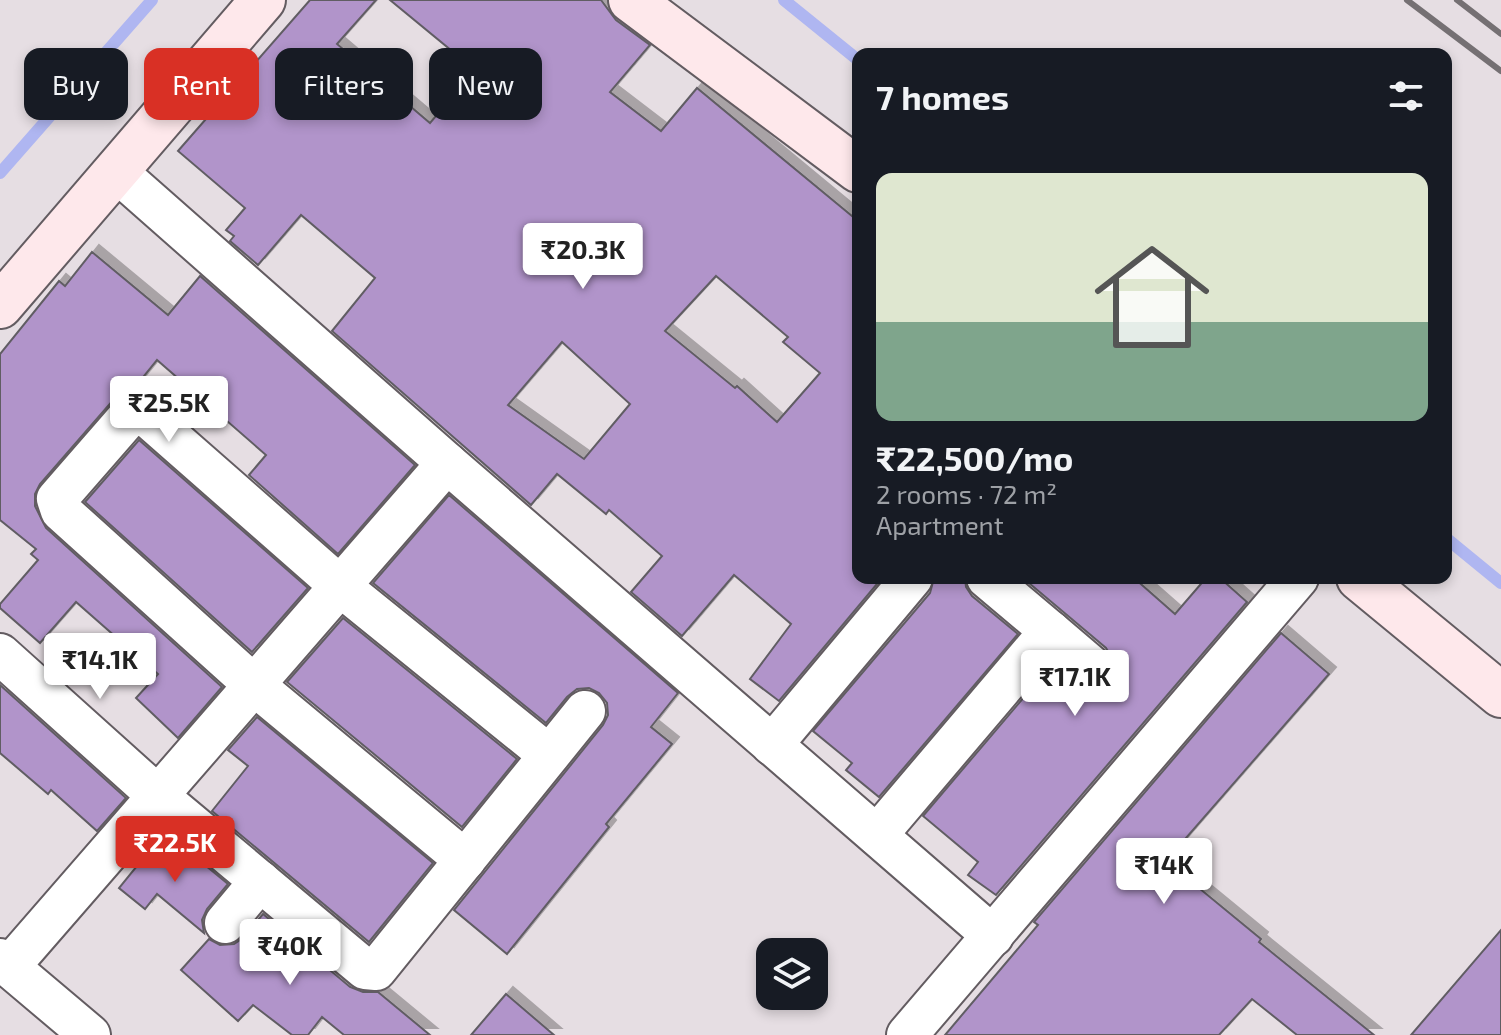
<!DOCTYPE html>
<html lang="en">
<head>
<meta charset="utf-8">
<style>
	:root { --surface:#171b24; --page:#242831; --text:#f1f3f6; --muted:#9ea1a6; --line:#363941; --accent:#d93025 }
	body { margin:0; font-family:"Exo 2",sans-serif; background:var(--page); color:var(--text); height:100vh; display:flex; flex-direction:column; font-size:30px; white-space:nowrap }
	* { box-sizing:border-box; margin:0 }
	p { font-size:26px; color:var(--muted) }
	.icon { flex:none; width:44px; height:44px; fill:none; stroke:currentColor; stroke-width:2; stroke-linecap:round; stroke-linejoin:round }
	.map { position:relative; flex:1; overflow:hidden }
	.details { position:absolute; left:852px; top:48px; width:600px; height:536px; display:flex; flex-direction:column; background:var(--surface); border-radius:16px; box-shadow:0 4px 12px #0003 }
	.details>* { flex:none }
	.guide { position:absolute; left:24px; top:48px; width:708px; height:72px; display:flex; gap:16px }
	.fabs { position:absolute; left:756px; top:938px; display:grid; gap:16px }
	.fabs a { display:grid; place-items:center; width:72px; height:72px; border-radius:16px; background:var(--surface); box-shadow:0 4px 12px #0003; font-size:40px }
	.price { position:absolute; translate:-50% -68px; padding:0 18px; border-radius:8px; background:#fff; color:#222; font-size:26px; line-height:52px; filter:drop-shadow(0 2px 4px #0008) }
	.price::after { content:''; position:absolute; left:50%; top:48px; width:24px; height:18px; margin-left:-12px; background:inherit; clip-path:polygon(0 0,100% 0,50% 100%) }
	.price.current { background:var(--accent); color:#fff }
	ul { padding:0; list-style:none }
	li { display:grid; align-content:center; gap:16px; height:424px; padding:0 24px }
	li+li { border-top:2px solid var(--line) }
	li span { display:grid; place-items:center; height:248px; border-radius:16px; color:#555 }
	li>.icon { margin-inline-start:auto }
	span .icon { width:144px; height:144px; fill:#fffc; stroke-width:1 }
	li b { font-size:34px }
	h2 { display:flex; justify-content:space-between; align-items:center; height:96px; padding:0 24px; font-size:34px }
	.tag { padding:0 28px; border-radius:16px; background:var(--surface); box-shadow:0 4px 12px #0003; font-size:28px; line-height:72px }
	.tag.current { background:var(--accent); color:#fff }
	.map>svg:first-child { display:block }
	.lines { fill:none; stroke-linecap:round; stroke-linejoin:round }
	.stream { stroke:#afb6f1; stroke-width:12 }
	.building { fill:#b194ca; stroke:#615d64; stroke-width:2; fill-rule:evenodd; filter:url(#shadow) }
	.street-casing { stroke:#635c61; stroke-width:44 }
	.secondary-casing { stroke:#635c61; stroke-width:48 }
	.street { stroke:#fff; stroke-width:40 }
	.secondary { stroke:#fee8eb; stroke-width:44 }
	.rail { stroke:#757073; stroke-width:6 }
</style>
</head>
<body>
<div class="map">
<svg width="1501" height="1035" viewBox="0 0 1501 1035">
	<defs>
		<filter id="shadow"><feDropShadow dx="7" dy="-7" stdDeviation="0" flood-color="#0004"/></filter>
	</defs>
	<rect width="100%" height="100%" fill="#e6dee3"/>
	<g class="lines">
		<g class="stream">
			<path d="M784 0 858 60"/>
			<path d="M0 173 152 0"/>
			<path d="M1446 538 1501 583"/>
		</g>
	</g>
	<g class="building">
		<path d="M310 0H376L337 44 430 123 475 70 390 0H601L616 20 650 45 610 92 661 131 697 88 858 221V578H882L779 701 750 679 791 624 734 575 682 636 631 592 662 556 609 510 606 514 557 474 531 505 332 331 375 278 301 215 258 265 230 241 234 236 226 230 245 208 178 151ZM716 276 788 337 783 342 820 373 777 422 737 386 735 388 665 331ZM562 342 630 404 584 459 508 405Z"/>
		<path d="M92 252 168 315 200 276 415 465 338 554 249 475 266 455 157 360 132 391 114 399 40 484 35 494V506L46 528 222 687 178 738 136 698 158 674 76 602 40 643 0 608V604L38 560 31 554 36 549 0 520V354L59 281 65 286Z"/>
		<path d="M139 440 308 588 252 652 85 502Z"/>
		<path d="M449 495 678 693 651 727 672 744 606 824 609 827 507 954 454 910 603 725 608 715 607 703 599 693 589 688 577 689 567 697 546 723 373 583Z"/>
		<path d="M934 578H965L966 587 972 596 1018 634 879 797 846 770 852 763 813 731 930 593Z"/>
		<path d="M1023 578H1134L1175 614 1206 578H1220L1247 602 996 895 968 875 978 862 923 816 1053 663 1076 684 1088 689 1098 688 1108 681 1114 669 1112 658 1106 648Z"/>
		<path d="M343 618 517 759 462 827 287 682Z"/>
		<path d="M1281 633 1329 674 1166 861 1261 939 1259 942 1374 1035H1297L1252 999 1219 1035H945L1038 925 1034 922Z"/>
		<path d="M0 685 126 798 97 831 51 790 48 794 0 753Z"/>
		<path d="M257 717 433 863 369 942 212 811 248 766 228 750Z"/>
		<path d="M154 845 172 861 183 847 228 884 207 909 202 920 204 933 157 894 145 909 119 888Z"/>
		<path d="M263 914 350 987 363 992H378L430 1035H344L322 1017 308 1035H292L253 1005 238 1021 181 970 209 939 220 945 234 944 243 938Z"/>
		<path d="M1501 930V1035H1411Z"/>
		<path d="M506 994 554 1035H471Z"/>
	</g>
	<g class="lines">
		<defs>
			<g id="street">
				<path d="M117 172 447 463 993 936"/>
				<path d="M1050 631 1091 666"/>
				<path d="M0 654 158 796 365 969 376 970 585 711"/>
				<path d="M772 745 912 578"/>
				<path d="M877 835 1050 631 987 578"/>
				<path d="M465 860 254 685 61 511 57 499 131 414 143 413 340 586 549 755"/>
				<path d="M225 923 260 881"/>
				<path d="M0 959 90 1035"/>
				<path d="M9 967 447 463"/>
				<path d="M907 1035 1298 578"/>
			</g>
			<g id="secondary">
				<path d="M631 0 858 170"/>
				<path d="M0 306 263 0"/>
				<path d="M1359 578 1501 695"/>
			</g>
		</defs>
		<use href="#street" class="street-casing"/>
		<use href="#secondary" class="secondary-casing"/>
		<use href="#street" class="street"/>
		<use href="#secondary" class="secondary"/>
		<g class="rail">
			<path d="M1407 0 1501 71"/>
			<path d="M1457 0 1501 34"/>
		</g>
	</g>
</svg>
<div class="fabs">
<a><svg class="icon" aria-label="layers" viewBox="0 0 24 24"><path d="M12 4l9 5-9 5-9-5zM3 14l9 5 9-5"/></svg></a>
</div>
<b class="price" style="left:583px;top:291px">₹20.3K</b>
<b class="price" style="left:169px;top:444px">₹25.5K</b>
<b class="price" style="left:100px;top:701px">₹14.1K</b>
<b class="price" style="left:1075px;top:718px">₹17.1K</b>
<b class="price current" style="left:175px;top:884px">₹22.5K</b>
<b class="price" style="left:1164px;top:906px">₹14K</b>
<b class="price" style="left:290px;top:987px">₹40K</b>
<div class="guide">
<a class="tag">Buy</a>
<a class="tag current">Rent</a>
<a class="tag">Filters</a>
<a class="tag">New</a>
</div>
<section class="details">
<h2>7 homes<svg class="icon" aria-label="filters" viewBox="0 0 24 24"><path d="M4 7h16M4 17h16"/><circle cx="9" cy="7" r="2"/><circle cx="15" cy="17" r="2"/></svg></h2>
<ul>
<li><span style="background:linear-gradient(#dfe7d0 60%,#7fa58c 0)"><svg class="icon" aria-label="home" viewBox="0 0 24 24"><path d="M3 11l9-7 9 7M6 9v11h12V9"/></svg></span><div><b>₹22,500/mo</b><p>2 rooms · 72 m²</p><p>Apartment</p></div></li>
</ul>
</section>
</div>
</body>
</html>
